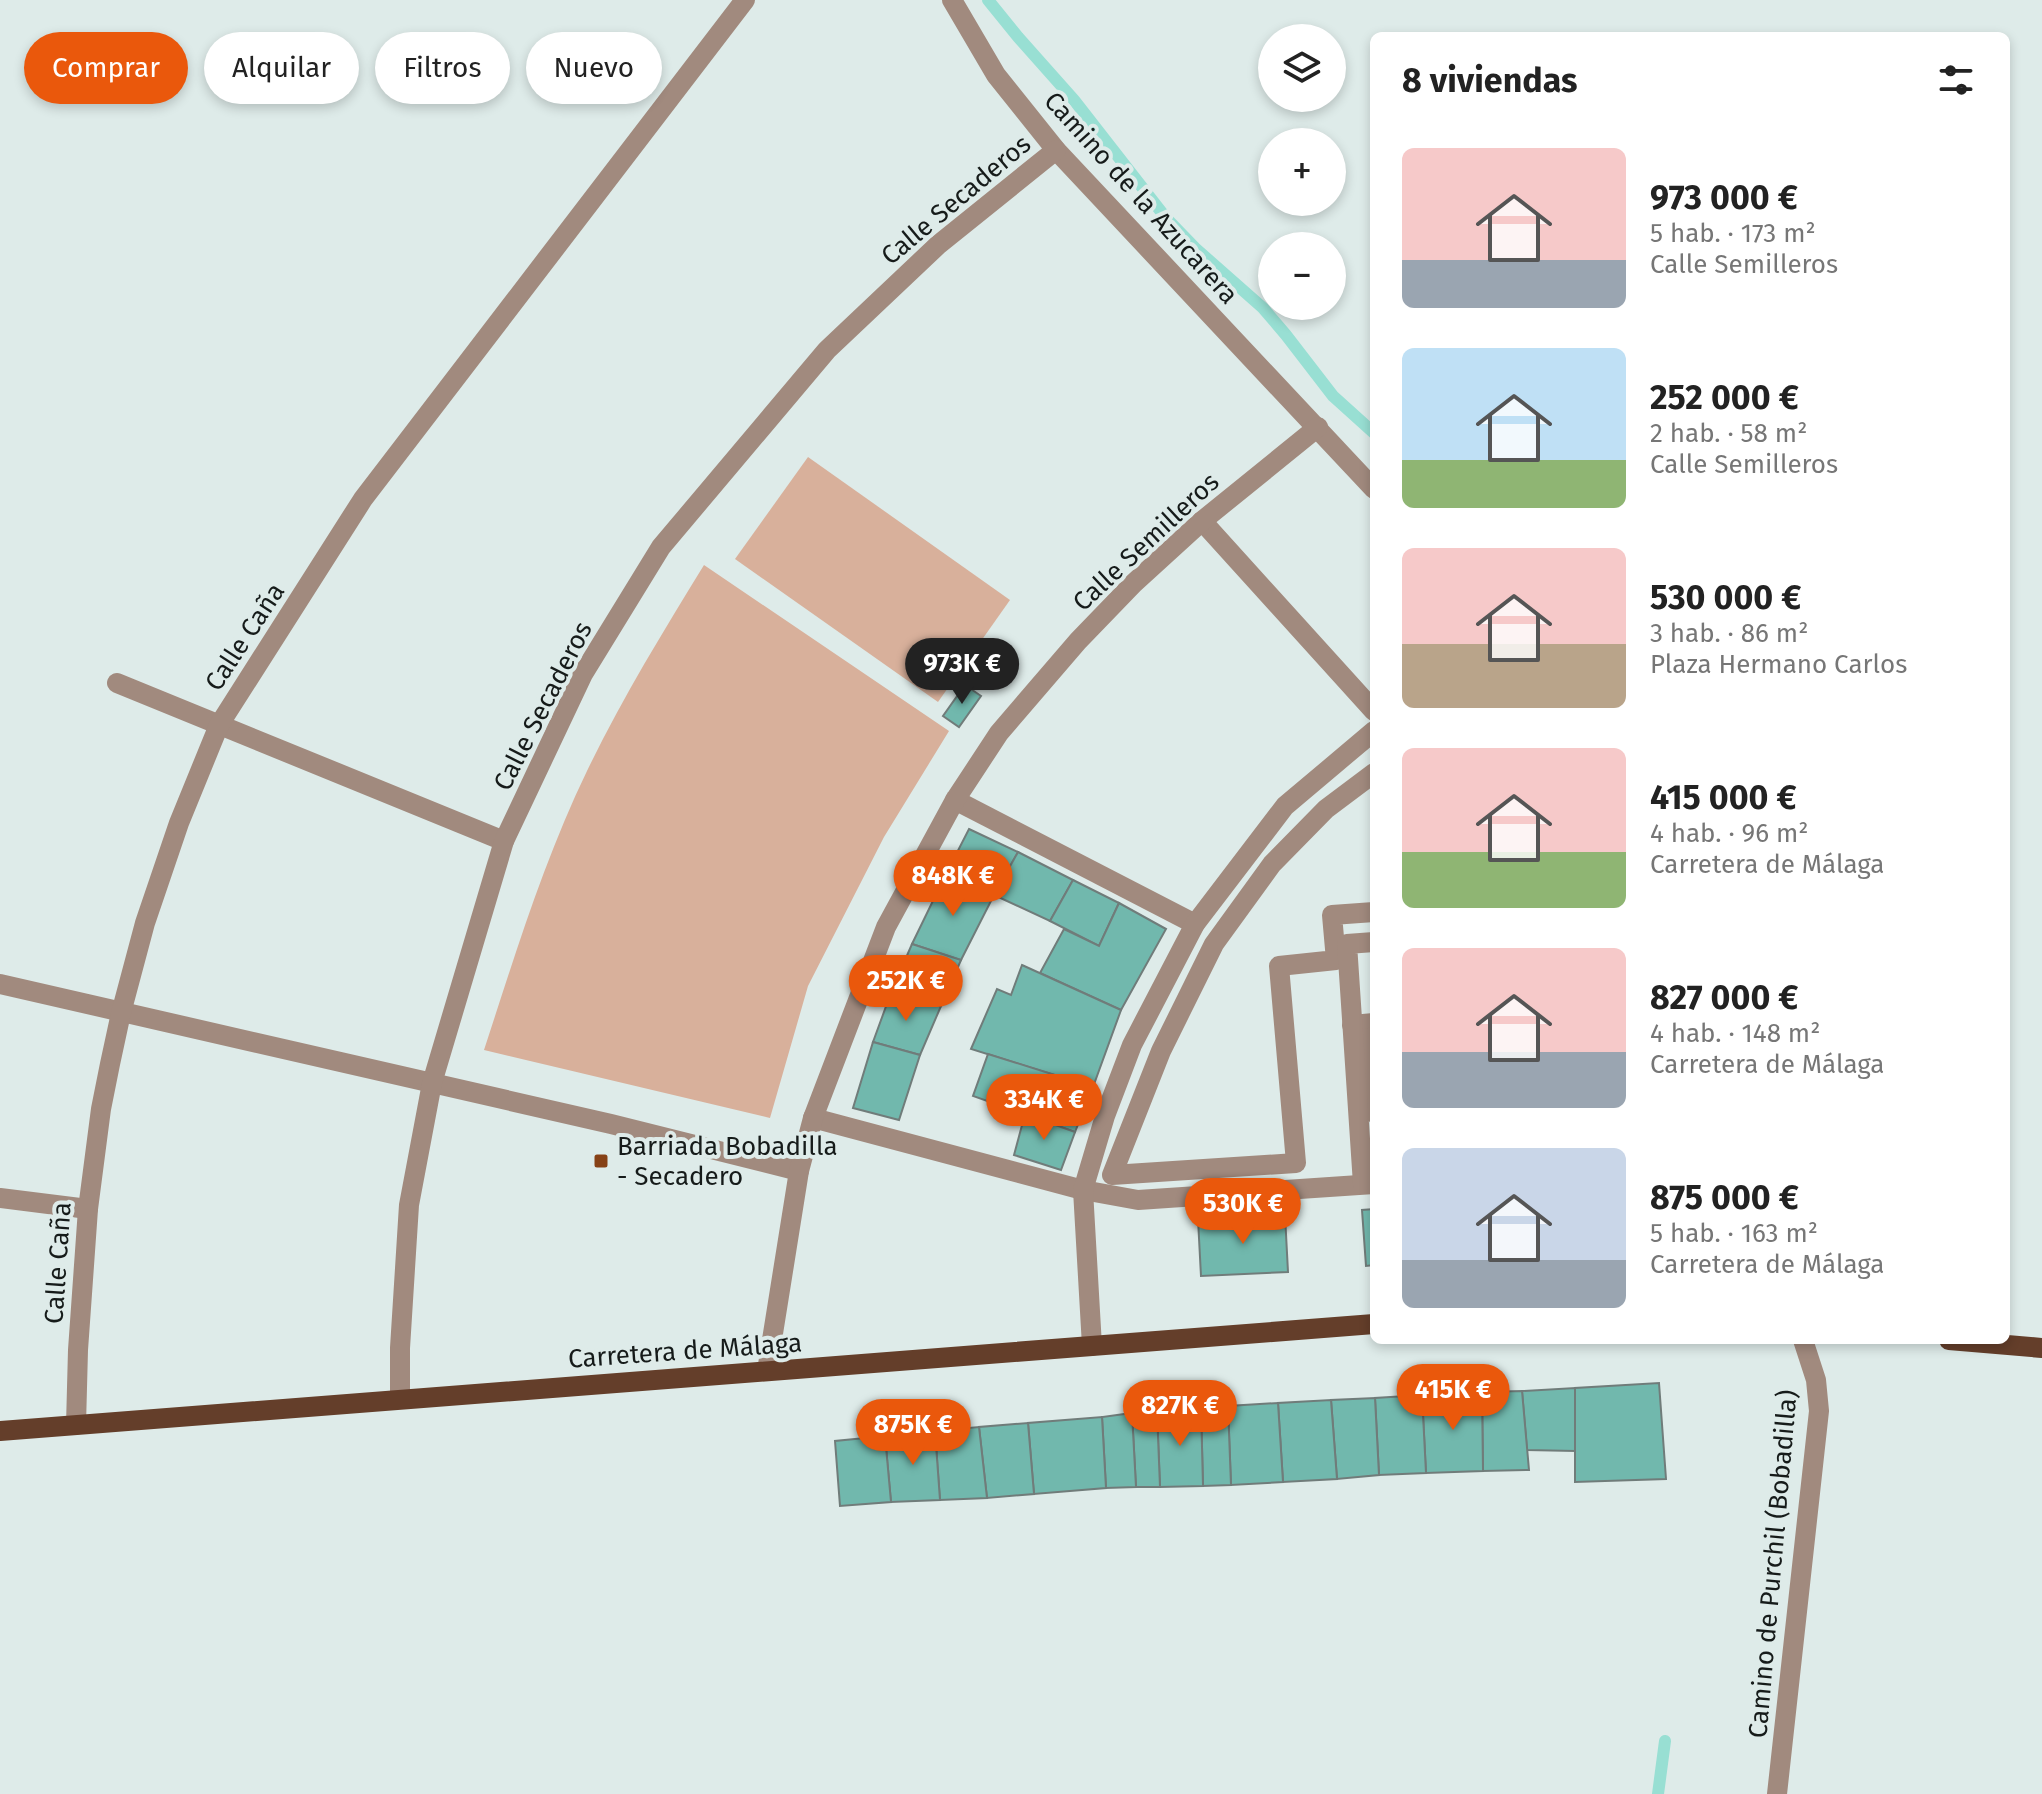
<!DOCTYPE html>
<html lang="es">
<head>
<meta charset="utf-8">
<style>
	:root { --surface:#fff; --page:#f6f6f6; --text:#222; --muted:#767676; --accent:#ea580c }
	body { margin:0; font-family:"Fira Sans",sans-serif; background:var(--page); color:var(--text); height:100vh; display:flex; flex-direction:column; font-size:30px; white-space:nowrap }
	* { box-sizing:border-box; margin:0 }
	p { font-size:26px; color:var(--muted) }
	.icon { flex:none; width:44px; height:44px; fill:none; stroke:currentColor; stroke-width:2; stroke-linecap:round; stroke-linejoin:round }
	.map { position:relative; flex:1; overflow:hidden }
	.panel { position:absolute; left:1370px; top:32px; width:640px; height:1312px; display:flex; flex-direction:column; background:var(--surface); border-radius:12px; box-shadow:0 4px 12px #0003 }
	.panel>* { flex:none }
	.banner { position:absolute; left:24px; top:32px; width:760px; height:72px; display:flex; gap:16px }
	.controls { position:absolute; left:1258px; top:24px; display:grid; gap:16px }
	.controls a { display:grid; place-items:center; width:88px; height:88px; border-radius:50%; background:var(--surface); box-shadow:0 4px 12px #0003; font-size:40px }
	.price { position:absolute; translate:-50% -68px; padding:0 18px; border-radius:28px; background:var(--accent); color:#fff; font-size:26px; line-height:52px; filter:drop-shadow(0 2px 4px #0008) }
	.price::after { content:''; position:absolute; left:50%; top:48px; width:24px; height:18px; margin-left:-12px; background:inherit; clip-path:polygon(0 0,100% 0,50% 100%) }
	.price.on { background:#222; color:#fff }
	ul { padding:0; list-style:none }
	li { display:flex; align-items:center; gap:24px; height:200px; padding:0 32px }
	li span { display:grid; place-items:center; flex:none; width:224px; height:160px; border-radius:12px; color:#555 }
	li>.icon { margin-inline-start:auto }
	span .icon { width:96px; height:96px; fill:#fffc; stroke-width:1 }
	li b { font-size:34px }
	h2 { display:flex; justify-content:space-between; align-items:center; height:96px; padding:0 32px; font-size:34px }
	.pill { padding:0 28px; border-radius:36px; background:var(--surface); box-shadow:0 4px 12px #0003; font-size:28px; line-height:72px }
	.pill.on { background:var(--accent); color:#fff }
	.map>svg:first-child { display:block }
	.green { fill:#d8b09b }
	.lines { fill:none; stroke-linecap:round; stroke-linejoin:round }
	.stream { stroke:#98dfd3; stroke-width:12 }
	.building { fill:#71b8ad; stroke:#707c7a; stroke-width:2 }
	.minor { stroke:#a18a7e; stroke-width:20 }
	.major { stroke:#643e2a; stroke-width:20 }
	.poi-dot { fill:#864116; stroke:#deebe9; stroke-width:3 }
	.labels { text-anchor:middle; dominant-baseline:central; stroke-width:8; stroke-linejoin:round; paint-order:stroke }
	.street-label { font-size:26px; fill:#161b1a; stroke:#deebe9 }
	.poi-label { font-size:26px; fill:#161b1a; stroke:#deebe9; text-anchor:start }
</style>
</head>
<body>
<div class="map">
<svg width="2042" height="1794" viewBox="0 0 2042 1794">
	<rect width="100%" height="100%" fill="#deebe9"/>
	<g class="green">
		<path d="M808 457 1010 600 938 702 735 559Z"/>
		<path d="M704 565 949 731 884 837 808 986 770 1118 484 1050C515 955 544 860 587 771 621 700 663 632 704 565Z"/>
	</g>
	<g class="lines">
		<g class="stream">
			<path d="M988 0 1018 37 1074 100 1166 218 1195 248 1263 308 1286 335 1333 396 1374 433"/>
			<path d="M1658 1794 1665 1741"/>
		</g>
	</g>
	<g class="building">
		<path d="M965 685 981 696 959 727 943 716Z"/>
		<path d="M969 829 1018 852 994 895 946 874Z"/>
		<path d="M1018 852 1073 880 1050 921 994 895Z"/>
		<path d="M946 874 994 895 961 960 912 944Z"/>
		<path d="M1073 880 1119 903 1099 946 1050 921Z"/>
		<path d="M1119 903 1166 929 1121 1010 1040 973 1064 929 1099 946Z"/>
		<path d="M912 944 961 960 941 1006 892 990Z"/>
		<path d="M1022 965 1121 1010 1093 1087 971 1049 997 989 1011 995Z"/>
		<path d="M892 990 941 1006 920 1055 873 1042Z"/>
		<path d="M873 1042 920 1055 899 1120 853 1108Z"/>
		<path d="M988 1054 1093 1087 1075 1132 973 1096Z"/>
		<path d="M1025 1114 1075 1132 1061 1170 1014 1155Z"/>
		<path d="M1374 1209V1265L1366 1266 1362 1210Z"/>
		<path d="M1285 1215 1288 1272 1201 1276 1198 1219Z"/>
		<path d="M1659 1383 1666 1479 1575 1482V1388Z"/>
		<path d="M1575 1388V1451L1527 1450 1522 1391Z"/>
		<path d="M1522 1391 1529 1470 1483 1471 1482 1392Z"/>
		<path d="M1482 1392 1483 1471 1426 1473 1422 1395Z"/>
		<path d="M1422 1395 1426 1473 1379 1475 1375 1398Z"/>
		<path d="M1375 1398 1379 1475 1337 1479 1331 1400Z"/>
		<path d="M1331 1400 1337 1479 1283 1482 1278 1403Z"/>
		<path d="M1278 1403 1283 1482 1231 1485 1228 1406Z"/>
		<path d="M1228 1406 1231 1485 1203 1486 1201 1408Z"/>
		<path d="M1201 1408 1203 1486 1160 1487 1157 1411Z"/>
		<path d="M1157 1411 1160 1487H1136L1132 1413Z"/>
		<path d="M1132 1413 1136 1487 1106 1488 1102 1417Z"/>
		<path d="M1102 1417 1106 1488 1034 1494 1028 1423Z"/>
		<path d="M1028 1423 1034 1494 987 1498 979 1427Z"/>
		<path d="M979 1427 987 1498 940 1500 935 1431Z"/>
		<path d="M935 1431 940 1500 891 1502 885 1436Z"/>
		<path d="M885 1436 891 1502 840 1506 835 1441Z"/>
	</g>
	<g class="lines">
		<g class="minor">
			<path d="M952 0 996 75 1056 150 1374 489"/>
			<path d="M1202 521 1374 711"/>
			<path d="M117 683 504 841"/>
			<path d="M1374 773 1326 809 1272 864 1214 944 1161 1051 1112 1175 1296 1163 1279 966 1336 960 1332 915 1374 912"/>
			<path d="M955 800 1195 924"/>
			<path d="M0 984 611 1124 799 1171"/>
			<path d="M1352 1025 1374 1023"/>
			<path d="M1374 1037 1368 1038 1374 1113"/>
			<path d="M813 1118 1083 1190 1138 1200 1374 1184"/>
			<path d="M1363 1184 1347 944 1374 942"/>
			<path d="M0 1198 88 1209"/>
			<path d="M1092 1346 1083 1190 1105 1116 1132 1045 1195 924 1285 806 1374 731"/>
			<path d="M767 1371 799 1171 813 1118 886 927 955 800 999 733 1078 641 1134 583 1202 521 1318 427"/>
			<path d="M400 1399V1348L409 1205 432 1083 504 841 583 674 661 547 827 350 938 245 1056 150"/>
			<path d="M76 1425 78 1350 88 1209 101 1109 110 1064 121 1013 145 923 179 823 219 725 363 499 745 0"/>
			<path d="M1777 1794 1819 1411 1816 1380 1803 1340"/>
		</g>
		<g class="major">
			<path d="M1949 1340 2042 1348"/>
			<path d="M0 1431 1374 1324"/>
		</g>
	</g>
	<rect class="poi-dot" x="593" y="1153" width="16" height="16" rx="4"/>
	<g class="labels">
		<g class="street-label">
			<text transform="translate(1141 198) rotate(48)">Camino de la Azucarera</text>
			<text transform="translate(956 200) rotate(-40)">Calle Secaderos</text>
			<text transform="translate(1146 542) rotate(-43)">Calle Semilleros</text>
			<text transform="translate(245 637) rotate(-57)">Calle Caña</text>
			<text transform="translate(543 706) rotate(-63)">Calle Secaderos</text>
			<text transform="translate(58 1263) rotate(-86)">Calle Caña</text>
			<text transform="translate(685 1351) rotate(-4)">Carretera de Málaga</text>
			<text transform="translate(1773 1564) rotate(-85)">Camino de Purchil (Bobadilla)</text>
		</g>
		<g class="poi-label">
			<text x="617" y="1146">Barriada Bobadilla<tspan x="617" dy="30">- Secadero</tspan></text>
		</g>
	</g>
</svg>
<div class="controls">
<a><svg class="icon" aria-label="layers" viewBox="0 0 24 24"><path d="M12 4l9 5-9 5-9-5zM3 14l9 5 9-5"/></svg></a>
<a>+</a>
<a>−</a>
</div>
<b class="price on" style="left:962px;top:706px">973K €</b>
<b class="price" style="left:953px;top:918px">848K €</b>
<b class="price" style="left:906px;top:1023px">252K €</b>
<b class="price" style="left:1044px;top:1142px">334K €</b>
<b class="price" style="left:1243px;top:1246px">530K €</b>
<b class="price" style="left:1453px;top:1432px">415K €</b>
<b class="price" style="left:1180px;top:1448px">827K €</b>
<b class="price" style="left:913px;top:1467px">875K €</b>
<div class="banner">
<a class="pill on">Comprar</a>
<a class="pill">Alquilar</a>
<a class="pill">Filtros</a>
<a class="pill">Nuevo</a>
</div>
<section class="panel">
<h2>8 viviendas<svg class="icon" aria-label="filters" viewBox="0 0 24 24"><path d="M4 7h16M4 17h16"/><circle cx="9" cy="7" r="2"/><circle cx="15" cy="17" r="2"/></svg></h2>
<ul>
<li><span style="background:linear-gradient(#f6c9c9 70%,#9aa5b1 0)"><svg class="icon" aria-label="home" viewBox="0 0 24 24"><path d="M3 11l9-7 9 7M6 9v11h12V9"/></svg></span><div><b>973 000 €</b><p>5 hab. · 173 m²</p><p>Calle Semilleros</p></div></li>
<li><span style="background:linear-gradient(#bfe0f5 70%,#8fb573 0)"><svg class="icon" aria-label="home" viewBox="0 0 24 24"><path d="M3 11l9-7 9 7M6 9v11h12V9"/></svg></span><div><b>252 000 €</b><p>2 hab. · 58 m²</p><p>Calle Semilleros</p></div></li>
<li><span style="background:linear-gradient(#f6c9c9 60%,#b9a48a 0)"><svg class="icon" aria-label="home" viewBox="0 0 24 24"><path d="M3 11l9-7 9 7M6 9v11h12V9"/></svg></span><div><b>530 000 €</b><p>3 hab. · 86 m²</p><p>Plaza Hermano Carlos</p></div></li>
<li><span style="background:linear-gradient(#f6c9c9 65%,#8fb573 0)"><svg class="icon" aria-label="home" viewBox="0 0 24 24"><path d="M3 11l9-7 9 7M6 9v11h12V9"/></svg></span><div><b>415 000 €</b><p>4 hab. · 96 m²</p><p>Carretera de Málaga</p></div></li>
<li><span style="background:linear-gradient(#f6c9c9 65%,#9aa5b1 0)"><svg class="icon" aria-label="home" viewBox="0 0 24 24"><path d="M3 11l9-7 9 7M6 9v11h12V9"/></svg></span><div><b>827 000 €</b><p>4 hab. · 148 m²</p><p>Carretera de Málaga</p></div></li>
<li><span style="background:linear-gradient(#c9d6e8 70%,#9aa5b1 0)"><svg class="icon" aria-label="home" viewBox="0 0 24 24"><path d="M3 11l9-7 9 7M6 9v11h12V9"/></svg></span><div><b>875 000 €</b><p>5 hab. · 163 m²</p><p>Carretera de Málaga</p></div></li>
</ul>
</section>
</div>
</body>
</html>
